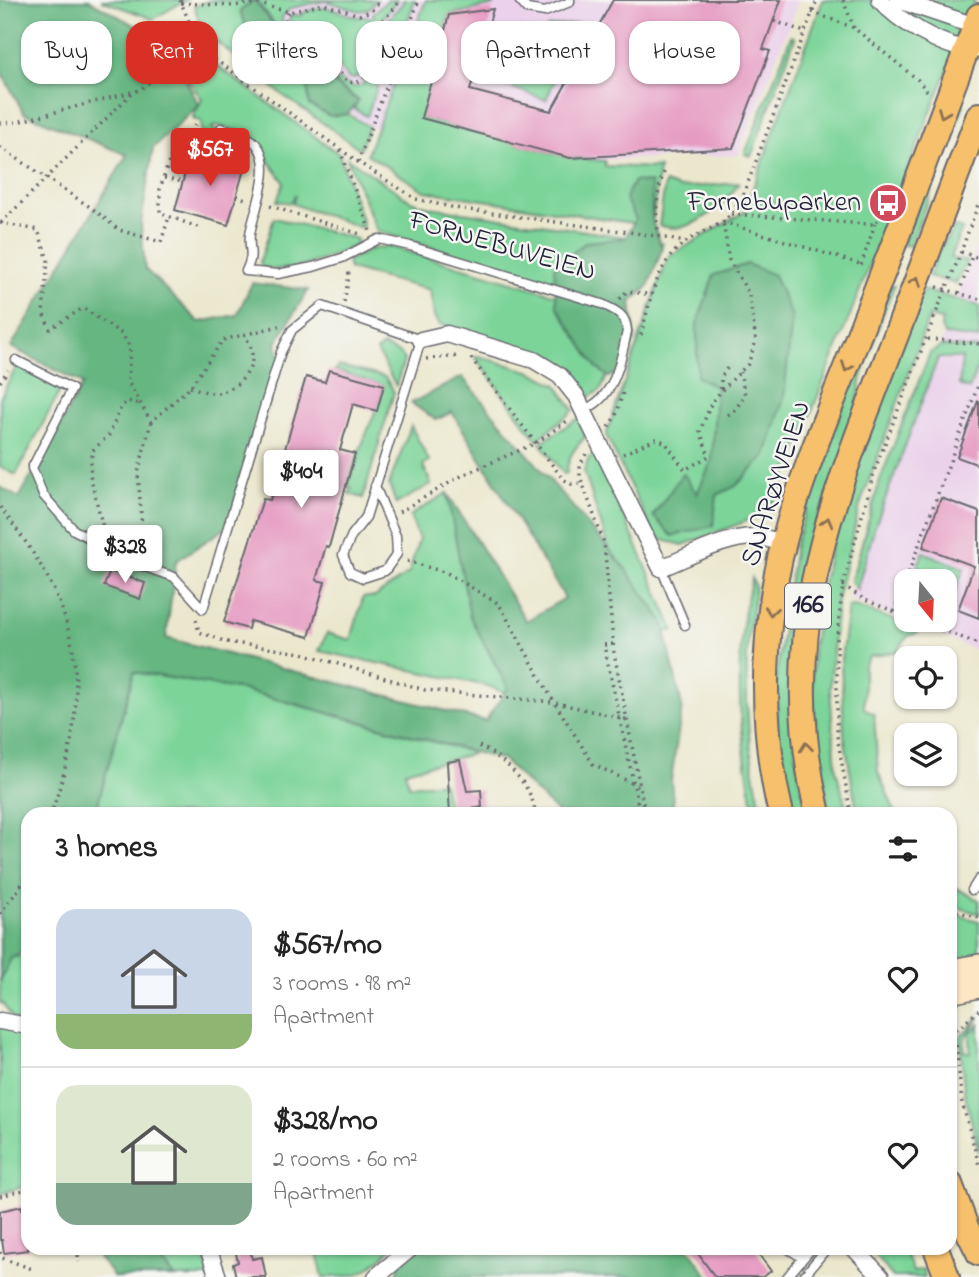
<!DOCTYPE html>
<html lang="en">
<head>
<meta charset="utf-8">
<style>
	:root { --surface:#fff; --page:#f2f2f2; --text:#222; --muted:#767676; --line:#e0e0e0; --accent:#d93025 }
	body { margin:0; font-family:"Indie Flower",sans-serif; background:var(--page); color:var(--text); height:100vh; display:flex; flex-direction:column; font-size:26px; white-space:nowrap }
	* { box-sizing:border-box; margin:0 }
	p { font-size:23px; color:var(--muted) }
	.icon { flex:none; width:38px; height:38px; fill:none; stroke:currentColor; stroke-width:2; stroke-linecap:round; stroke-linejoin:round }
	.map { position:relative; flex:1; overflow:hidden }
	.panel { position:absolute; left:21px; top:807px; width:936px; height:448px; display:flex; flex-direction:column; background:var(--surface); border-radius:21px; box-shadow:0 2px 5px #0004 }
	.panel>* { flex:none }
	.guide { position:absolute; left:21px; top:21px; width:938px; height:63px; display:flex; gap:14px }
	.needle { width:46px; rotate:162deg }
	.tools { position:absolute; left:894px; top:569px; display:grid; gap:14px }
	.tools a { display:grid; place-items:center; width:63px; height:63px; border-radius:14px; background:var(--surface); box-shadow:0 2px 5px #0004; font-size:35px }
	.price { position:absolute; translate:-50% -60px; padding:0 16px; border-radius:7px; background:#fff; color:#222; font-size:23px; line-height:46px; filter:drop-shadow(0 2px 4px #0008) }
	.price::after { content:''; position:absolute; left:50%; top:42px; width:21px; height:16px; margin-left:-10px; background:inherit; clip-path:polygon(0 0,100% 0,50% 100%) }
	.price.selected { background:var(--accent); color:#fff }
	ul { padding:0; list-style:none }
	li { display:flex; align-items:center; gap:21px; height:175px; padding:0 35px }
	li+li { border-top:2px solid var(--line) }
	li span { display:grid; place-items:center; flex:none; width:196px; height:140px; border-radius:21px; color:#555 }
	li>.icon { margin-inline-start:auto }
	span .icon { width:84px; height:84px; fill:#fffc; stroke-width:1 }
	li b { font-size:30px }
	h2 { display:flex; justify-content:space-between; align-items:center; height:84px; padding:0 35px; font-size:30px }
	.pill { padding:0 24px; border-radius:21px; background:var(--surface); box-shadow:0 2px 5px #0004; font-size:24px; line-height:63px }
	.pill.selected { background:var(--accent); color:#fff }
	.map>svg:first-child { display:block }
	.built { fill:#ebd1eb; fill-rule:evenodd }
	.green { fill:#7cd499; stroke:#4f7b6a; stroke-width:2 }
	.forest { fill:#65b681; stroke:#446c5e; stroke-width:2 }
	.building { fill:#e69bc2 }
	.lines { fill:none; stroke-linecap:round; stroke-linejoin:round }
	.lane-casing { stroke:#68676e; stroke-width:11 }
	.street-casing { stroke:#68676e; stroke-width:19 }
	.secondary-casing { stroke:#68676e; stroke-width:26 }
	.primary-casing { stroke:#68676e; stroke-width:28 }
	.path { stroke:#68676e; stroke-width:3.5; stroke-dasharray:2 5; stroke-linecap:butt }
	.lane { stroke:#fff; stroke-width:8 }
	.street { stroke:#fff; stroke-width:16 }
	.secondary { stroke:#fce6c4; stroke-width:23 }
	.primary { stroke:#f7c06c; stroke-width:24 }
	.primary-bridge-casing { stroke:#68676e; stroke-width:28; stroke-linecap:butt }
	.path-bridge { stroke:#68676e; stroke-width:3.5; stroke-dasharray:2 5; stroke-linecap:butt }
	.primary-bridge { stroke:#f7c06c; stroke-width:24 }
	.oneway { stroke:#8c7154 }
	.labels { text-anchor:middle; dominant-baseline:central; stroke-width:5; stroke-linejoin:round; paint-order:stroke }
	.shield { fill:#f6f6f2; stroke:#626272; stroke-width:2 }
	.shield-label { font-size:26px; font-weight:bold; fill:#22223b }
	.poi-label { font-size:28px; fill:#22223b; stroke:#f6f6f2; text-anchor:end }
	.street-label { font-size:28px; fill:#22223b; stroke:#f6f6f2 }
</style>
</head>
<body>
<div class="map">
<svg width="979" height="1277" viewBox="0 0 979 1277">
	<rect width="100%" height="100%" fill="#f6f6f2"/>
	<filter id="ink" filterUnits="userSpaceOnUse"><feTurbulence type="fractalNoise" baseFrequency=".0143" numOctaves="2"/><feDisplacementMap in="SourceGraphic" scale="14" xChannelSelector="R" yChannelSelector="G"/><feConvolveMatrix kernelMatrix="1 2 1 2 8 2 1 2 1" color-interpolation-filters="sRGB"/></filter>
	<filter id="wash" filterUnits="userSpaceOnUse"><feTurbulence type="fractalNoise" baseFrequency=".00686" numOctaves="4" result="noise"/><feDisplacementMap in="SourceGraphic" scale="28" xChannelSelector="R" yChannelSelector="G"/><feGaussianBlur stdDeviation="1.57" result="paint"/><feColorMatrix in="noise" values="0 0 0 0 0 0 0 0 0 0 0 0 0 0 0 0 0 1.4 0 .05"/><feComposite in="paint" operator="in"/></filter>
	<g filter="url(#wash)">
		<rect width="100%" height="100%" fill="#ebe7cd"/>
		<g class="built">
			<path d="M262 0H799L738 155 435 166 231 39Z"/>
			<path d="M979 238V651L848 598ZM906 581H945V620H906Z"/>
		</g>
		<g class="green">
			<path d="M101 0H186L153 19Z"/>
			<path d="M211 0H254L240 11 251 39 307 81 330 116 348 114 369 127 360 149 284 96 203 31 194 6Z"/>
			<path d="M256 0H377L368 9 360 11 325 1 291 8 282 17 284 35C299 46 301 40 317 37L320 41 309 52 313 63 327 65 334 70 332 74 337 81 341 80C372 106 371 53 376 39 381 24 392 15 402 4L403 0H415L390 68 386 67 393 50 378 67 373 77 379 82 367 116 354 109 358 100C318 71 285 40 256 0Z"/>
			<path d="M388 0H397C372 29 369 34 365 72L353 79 348 78C340 65 332 59 317 57L315 53 325 45 326 41C315 28 309 34 295 36L291 33 293 30 289 20 290 17 296 14 298 16 303 15 304 12C311 10 319 7 327 8 342 9 352 20 367 16L369 18 374 16 373 13Z"/>
			<path d="M426 0H494V5L449 15 422 118 571 158 605 161V166L659 168 652 226 425 191 367 154Z"/>
			<path d="M823 0H975L777 499 755 518 683 545 662 540 652 531 606 435 668 257 749 209 747 204Z"/>
			<path d="M580 23 546 100 486 78 491 35 508 33 509 47H540L548 27Z"/>
			<path d="M791 36 795 38 751 156 745 154Z"/>
			<path d="M194 55 210 61 339 154 363 223 362 228 293 204 295 194 291 203 277 201 284 182 250 136 242 132 215 125 212 128 220 134 219 140 205 136V133L201 131V121L192 119 202 99 178 65Z"/>
			<path d="M957 102 964 105 910 246 903 245Z"/>
			<path d="M347 158 413 202 430 207 663 243 645 288 608 300 377 231Z"/>
			<path d="M665 183 679 188 739 183C728 201 704 222 682 227 675 229 666 227 659 226Z"/>
			<path d="M274 218 357 239 355 246C326 258 294 275 262 267L260 261Z"/>
			<path d="M955 227 962 229 950 258 967 261 956 284 929 276 939 250Z"/>
			<path d="M388 246 605 309 615 357 601 390 587 398 567 373 533 353 438 324 434 316 430 290 349 269 347 261 372 249Z"/>
			<path d="M890 285 894 286C883 316 871 346 862 377 858 392 858 409 854 424 841 465 822 504 811 545 789 632 783 726 808 814H791L778 740 776 678 795 544 827 447Z"/>
			<path d="M923 290 979 306V339L945 335 941 328 942 320 929 317 860 505 837 600 830 689 836 770 848 814H829C821 756 807 697 814 639 826 522 881 400 923 290Z"/>
			<path d="M383 346 401 354 404 360 396 386 377 351Z"/>
			<path d="M942 346 979 349V364L969 389 959 385 962 358H938L874 529 857 589 851 582 880 480 930 353Z"/>
			<path d="M478 356 532 372 557 385 574 410 537 440 475 357Z"/>
			<path d="M17 366 61 389 16 475 0 467V398Z"/>
			<path d="M339 366 385 377 394 392 363 498 349 494 352 489 348 485C357 451 374 420 384 386L335 370Z"/>
			<path d="M579 418 585 437C575 448 567 457 567 473L564 474 540 443Z"/>
			<path d="M411 426 429 461 423 465 431 484 396 504 389 484Z"/>
			<path d="M596 453 674 630 665 632 663 621 609 549 584 471 589 458Z"/>
			<path d="M447 493 526 621 562 715 488 686 319 651 327 633 351 640 363 597H375L409 573 419 539 410 516Z"/>
			<path d="M923 552 964 568 949 607 945 606V581H912Z"/>
			<path d="M752 578 755 587C753 609 748 630 747 652 745 705 749 762 763 814H755C739 739 732 653 752 578Z"/>
			<path d="M854 606 917 628V633L908 636 897 651 869 657 864 666V708L874 714 878 772 896 814H858L856 806 844 735 841 659 848 607Z"/>
			<path d="M134 672 243 690 471 752 472 754 405 771 409 786 443 782 449 814H95Z"/>
			<path d="M950 885 979 900V914L950 905Z"/>
			<path d="M950 913 979 921V959L950 963Z"/>
			<path d="M28 954V1022L13 1019 3 1004 0 1003V982L11 958Z"/>
			<path d="M979 1017 965 1038 964 1051 970 1053V1033L979 1024V1152L964 1090 960 1037Z"/>
			<path d="M0 1027 28 1031V1185L0 1194Z"/>
			<path d="M149 1248H202L211 1277H173L149 1263Z"/>
			<path d="M316 1248H392C363 1274 363 1277 323 1277Z"/>
			<path d="M869 1248H904L913 1272 923 1269 925 1277H893Z"/>
		</g>
		<g class="forest">
			<path d="M0 0H89L167 43 199 105 153 148 141 224 145 269 199 322 237 315 252 283 308 290 276 343 282 364 227 527 176 561 166 638 485 721 508 688 470 617 447 493 526 621 565 598 452 412 436 420 411 403 462 377 625 568 663 621 682 707 671 780 674 814H559L503 760 243 690 134 672 95 814H28V948L11 958 0 982V487L19 498 83 384 11 347 127 155 24 113 0 70Z"/>
			<path d="M254 0 276 28 320 73 358 101 348 114 330 116 309 105 307 80 251 39 240 11Z"/>
			<path d="M634 181 651 183 653 223 662 249 648 287 631 302 635 338 622 371 609 377 597 368 557 307 554 267 586 242 625 238 636 219 625 198Z"/>
			<path d="M747 264 774 275 792 317 784 398 766 455 736 486 717 495 713 526 672 536 653 516 683 473 697 494 712 460 716 387 697 377V324L714 275Z"/>
			<path d="M91 1248H151L174 1277H114Z"/>
			<path d="M402 1248H688L709 1277H397Z"/>
		</g>
		<g id="blocks">
			<g class="building">
				<path d="M613 0H781L763 49 770 51 733 148 570 158 421 118 449 15 493 9 470 90 551 111Z"/>
				<path d="M191 151 245 166 228 225 175 210Z"/>
				<path d="M329 370 384 385 377 411 353 404 340 450 355 454 329 547 326 546 316 580 325 582 309 637 250 621 248 629 224 622 263 499 270 500 306 377 325 382Z"/>
				<path d="M978 401H979V465L957 457Z"/>
				<path d="M941 498 979 512V618L958 610 974 566 923 547Z"/>
				<path d="M110 571 145 583 140 599 104 586Z"/>
				<path d="M460 760 467 791 481 790 482 807 473 808V814H450L447 762Z"/>
				<path d="M22 1206V1209L28 1208V1250L4 1253 2 1240H0V1211Z"/>
				<path d="M250 1248 252 1259 262 1257 266 1277H236L233 1264 238 1262 235 1249Z"/>
				<path d="M694 1248H754L771 1271 763 1277H715Z"/>
			</g>
		</g>
	</g>
	<g filter="url(#ink)">
		<use href="#blocks" fill-opacity="0" stroke="#68676e" stroke-width="2"/>
		<g class="lines">
			<defs>
				<g id="lane">
					<path d="M519 0 527 9 545 12 570 2V0"/>
					<path d="M221 128C229 131 239 133 247 137 281 155 254 208 250 234 248 252 255 251 246 271L278 274 313 267 342 258 379 239 410 246 602 304C616 311 626 314 627 331 621 360 615 399 583 410"/>
					<path d="M16 360 72 389 32 468 43 495 74 530 145 567 174 577 203 609 281 352 292 330 322 306 421 340 366 517 352 535 343 555 350 572 363 578 385 571 397 554 396 536 375 486"/>
					<path d="M661 568 685 625"/>
					<path d="M972 890 979 879"/>
					<path d="M787 1248 803 1258"/>
					<path d="M787 1277 812 1248"/>
					<path d="M803 1277 827 1248"/>
				</g>
				<g id="street">
					<path d="M880 0C899 22 945 49 975 50"/>
					<path d="M898 0 975 26 979 29"/>
					<path d="M421 340 447 334 534 360 560 376 576 396 661 568C687 558 728 535 757 537 766 537 775 541 784 544"/>
					<path d="M0 1021 28 1026"/>
					<path d="M208 1248 218 1277"/>
					<path d="M854 1248 881 1277"/>
					<path d="M376 1277 411 1248"/>
				</g>
				<g id="secondary">
					<path d="M950 971 979 966"/>
					<path d="M950 992 979 986"/>
				</g>
				<g id="primary">
					<path d="M895 241 979 16"/>
					<path d="M928 251 979 115"/>
					<path d="M781 814C758 719 762 617 789 523 811 448 844 376 871 303"/>
					<path d="M818 814C772 623 839 485 905 312"/>
					<path d="M950 1184 966 1227 979 1253"/>
					<path d="M936 1248 947 1277"/>
				</g>
			</defs>
			<use href="#lane" class="lane-casing"/>
			<use href="#street" class="street-casing"/>
			<use href="#secondary" class="secondary-casing"/>
			<use href="#primary" class="primary-casing"/>
			<g class="path">
				<path d="M180 0 197 41 213 58 358 162 416 199 455 208 650 235 685 242"/>
				<path d="M843 0 854 28"/>
				<path d="M181 3 233 6 256 3 289 12 324 4 359 15 371 11 381 0"/>
				<path d="M289 12C283 22 284 30 292 38H300L317 35 321 41 317 54 335 67 348 82C378 87 366 46 375 30 382 19 394 11 400 0"/>
				<path d="M812 12 854 28 918 80 927 91"/>
				<path d="M774 21 805 32"/>
				<path d="M0 123 17 122 140 90 197 41"/>
				<path d="M195 124 187 144 172 152 160 189V213L200 228"/>
				<path d="M0 147 93 209 119 230 161 242 169 217"/>
				<path d="M340 150 370 231"/>
				<path d="M358 162 419 0"/>
				<path d="M164 178 183 182"/>
				<path d="M236 196 246 199"/>
				<path d="M270 206 360 234"/>
				<path d="M731 214 866 224H875L881 215"/>
				<path d="M723 222 863 265"/>
				<path d="M0 223 38 230 48 260 43 313 50 329 83 308 122 334 130 347 128 382 151 422 190 387 223 340 279 326"/>
				<path d="M1 223 132 93"/>
				<path d="M659 236C654 216 657 186 666 168"/>
				<path d="M961 252 979 258"/>
				<path d="M958 260 979 202"/>
				<path d="M861 265 875 224"/>
				<path d="M937 287 979 299"/>
				<path d="M959 293 972 256"/>
				<path d="M620 299 627 291 652 295"/>
				<path d="M344 302 349 276 348 268"/>
				<path d="M641 335C650 302 656 262 686 242 698 233 713 229 725 220 733 213 738 202 744 193L817 0"/>
				<path d="M928 339 979 344"/>
				<path d="M471 358 563 479 571 484 583 483"/>
				<path d="M426 359 460 356"/>
				<path d="M0 382 8 370"/>
				<path d="M190 387C197 389 205 392 212 393 230 395 254 374 252 355 252 349 248 341 245 335"/>
				<path d="M722 390 748 364 756 341 749 294 729 260 723 222"/>
				<path d="M728 415 735 410 745 395 740 372"/>
				<path d="M609 427 617 413 624 389"/>
				<path d="M586 454 580 465V476L604 543 614 652 645 814"/>
				<path d="M623 454 655 439 665 442 685 470 709 456 700 431 711 404 721 391V377L730 364"/>
				<path d="M0 507C19 532 39 559 53 588 89 664 78 737 51 814"/>
				<path d="M399 512 465 474 536 443 570 419"/>
				<path d="M104 532 90 475 92 451 109 435 121 407 127 401 141 404"/>
				<path d="M144 555 138 473 151 422"/>
				<path d="M407 561 447 573 499 604 550 695 593 764 640 787"/>
				<path d="M843 585 865 600 906 616"/>
				<path d="M894 612 979 383"/>
				<path d="M196 620 199 632 227 642 302 653 425 690 552 702 626 719"/>
				<path d="M915 620 979 644"/>
				<path d="M613 644 604 645 640 814"/>
				<path d="M479 746C503 757 534 786 535 814"/>
				<path d="M851 814 837 736V636L843 585 875 469 934 318"/>
				<path d="M950 909 979 918"/>
				<path d="M0 914 21 886 28 869"/>
				<path d="M979 1010 951 1035 956 1044 962 1102 979 1165"/>
				<path d="M0 1196 28 1189"/>
				<path d="M77 1248 79 1262"/>
				<path d="M0 1252 2 1258 35 1270"/>
			</g>
			<use href="#lane" class="lane"/>
			<use href="#street" class="street"/>
			<use href="#secondary" class="secondary"/>
			<use href="#primary" class="primary"/>
			<defs>
				<g id="primary-bridge">
					<path d="M871 303 895 241"/>
					<path d="M905 312 928 251"/>
				</g>
			</defs>
			<use href="#primary-bridge" class="primary-bridge-casing"/>
			<path class="path-bridge" d="M934 318 958 260"/>
			<use href="#primary-bridge" class="primary-bridge"/>
		</g>
		<defs><path id="oneway-chevron" d="M-2-3.5L2.5 0L-2 3.5" fill="none" stroke-width="1.6" stroke-linecap="round" stroke-linejoin="round" transform="scale(1.75)"/></defs>
		<g class="oneway">
			<use href="#oneway-chevron" transform="translate(943 113) rotate(111)"/>
			<use href="#oneway-chevron" transform="translate(916 281) rotate(-69)"/>
			<use href="#oneway-chevron" transform="translate(847 367) rotate(111)"/>
			<use href="#oneway-chevron" transform="translate(827 522) rotate(-74)"/>
			<use href="#oneway-chevron" transform="translate(771 611) rotate(97)"/>
			<use href="#oneway-chevron" transform="translate(806 747) rotate(-96)"/>
		</g>
	</g>
	<defs>
		<symbol id="bus-disc" viewBox="-11 -11 22 22"><circle r="9.5" fill="#d1495b" stroke="#f6f6f2"/><path d="M-5-6H5V4H4V6H2V4H-2V6H-4V4H-5ZM-3.5-4V0h7V-4ZM-3.5 1.2v1.5H-2V1.2ZM2 1.2v1.5H3.5V1.2Z" fill="#fff"/></symbol>
	</defs>
	<g fill-rule="evenodd">
		<use href="#bus-disc" x="866" y="181" width="44" height="44"/>
	</g>
	<g class="labels">
		<rect class="shield" x="785" y="583.5" width="46" height="45" rx="5"/>
		<g class="shield-label">
			<text x="808" y="606">166</text>
		</g>
		<g class="poi-label">
			<text x="861" y="203">Fornebuparken</text>
		</g>
		<g class="street-label">
			<text transform="translate(502 247) rotate(16)">FORNEBUVEIEN</text>
			<text transform="translate(777 484) rotate(-72)">SNARØYVEIEN</text>
		</g>
	</g>
</svg>
<div class="tools">
<a><svg class="needle" viewBox="-14 -14 28 28"><path d="M0-13l5 13h-10z" fill="#e53935"/><path d="M0 13l5-13h-10z" fill="#767676"/></svg></a>
<a><svg class="icon" aria-label="locate" viewBox="0 0 24 24"><circle cx="12" cy="12" r="6"/><path d="M12 2v4M12 18v4M2 12h4M18 12h4"/></svg></a>
<a><svg class="icon" aria-label="layers" viewBox="0 0 24 24"><path d="M12 4l9 5-9 5-9-5zM3 14l9 5 9-5"/></svg></a>
</div>
<b class="price selected" style="left:210px;top:188px">$567</b>
<b class="price" style="left:301px;top:510px">$404</b>
<b class="price" style="left:125px;top:585px">$328</b>
<div class="guide">
<a class="pill">Buy</a>
<a class="pill selected">Rent</a>
<a class="pill">Filters</a>
<a class="pill">New</a>
<a class="pill">Apartment</a>
<a class="pill">House</a>
</div>
<section class="panel">
<h2>3 homes<svg class="icon" aria-label="filters" viewBox="0 0 24 24"><path d="M4 7h16M4 17h16"/><circle cx="9" cy="7" r="2"/><circle cx="15" cy="17" r="2"/></svg></h2>
<ul>
<li><span style="background:linear-gradient(#c9d6e8 75%,#8fb573 0)"><svg class="icon" aria-label="home" viewBox="0 0 24 24"><path d="M3 11l9-7 9 7M6 9v11h12V9"/></svg></span><div><b>$567/mo</b><p>3 rooms · 98 m²</p><p>Apartment</p></div><svg class="icon" aria-label="heart" viewBox="0 0 24 24"><path d="M12 20l-8-8c-3-5 5-10 8-4 3-6 11-1 8 4z"/></svg></li>
<li><span style="background:linear-gradient(#dfe7d0 70%,#7fa58c 0)"><svg class="icon" aria-label="home" viewBox="0 0 24 24"><path d="M3 11l9-7 9 7M6 9v11h12V9"/></svg></span><div><b>$328/mo</b><p>2 rooms · 60 m²</p><p>Apartment</p></div><svg class="icon" aria-label="heart" viewBox="0 0 24 24"><path d="M12 20l-8-8c-3-5 5-10 8-4 3-6 11-1 8 4z"/></svg></li>
</ul>
</section>
</div>
</body>
</html>
